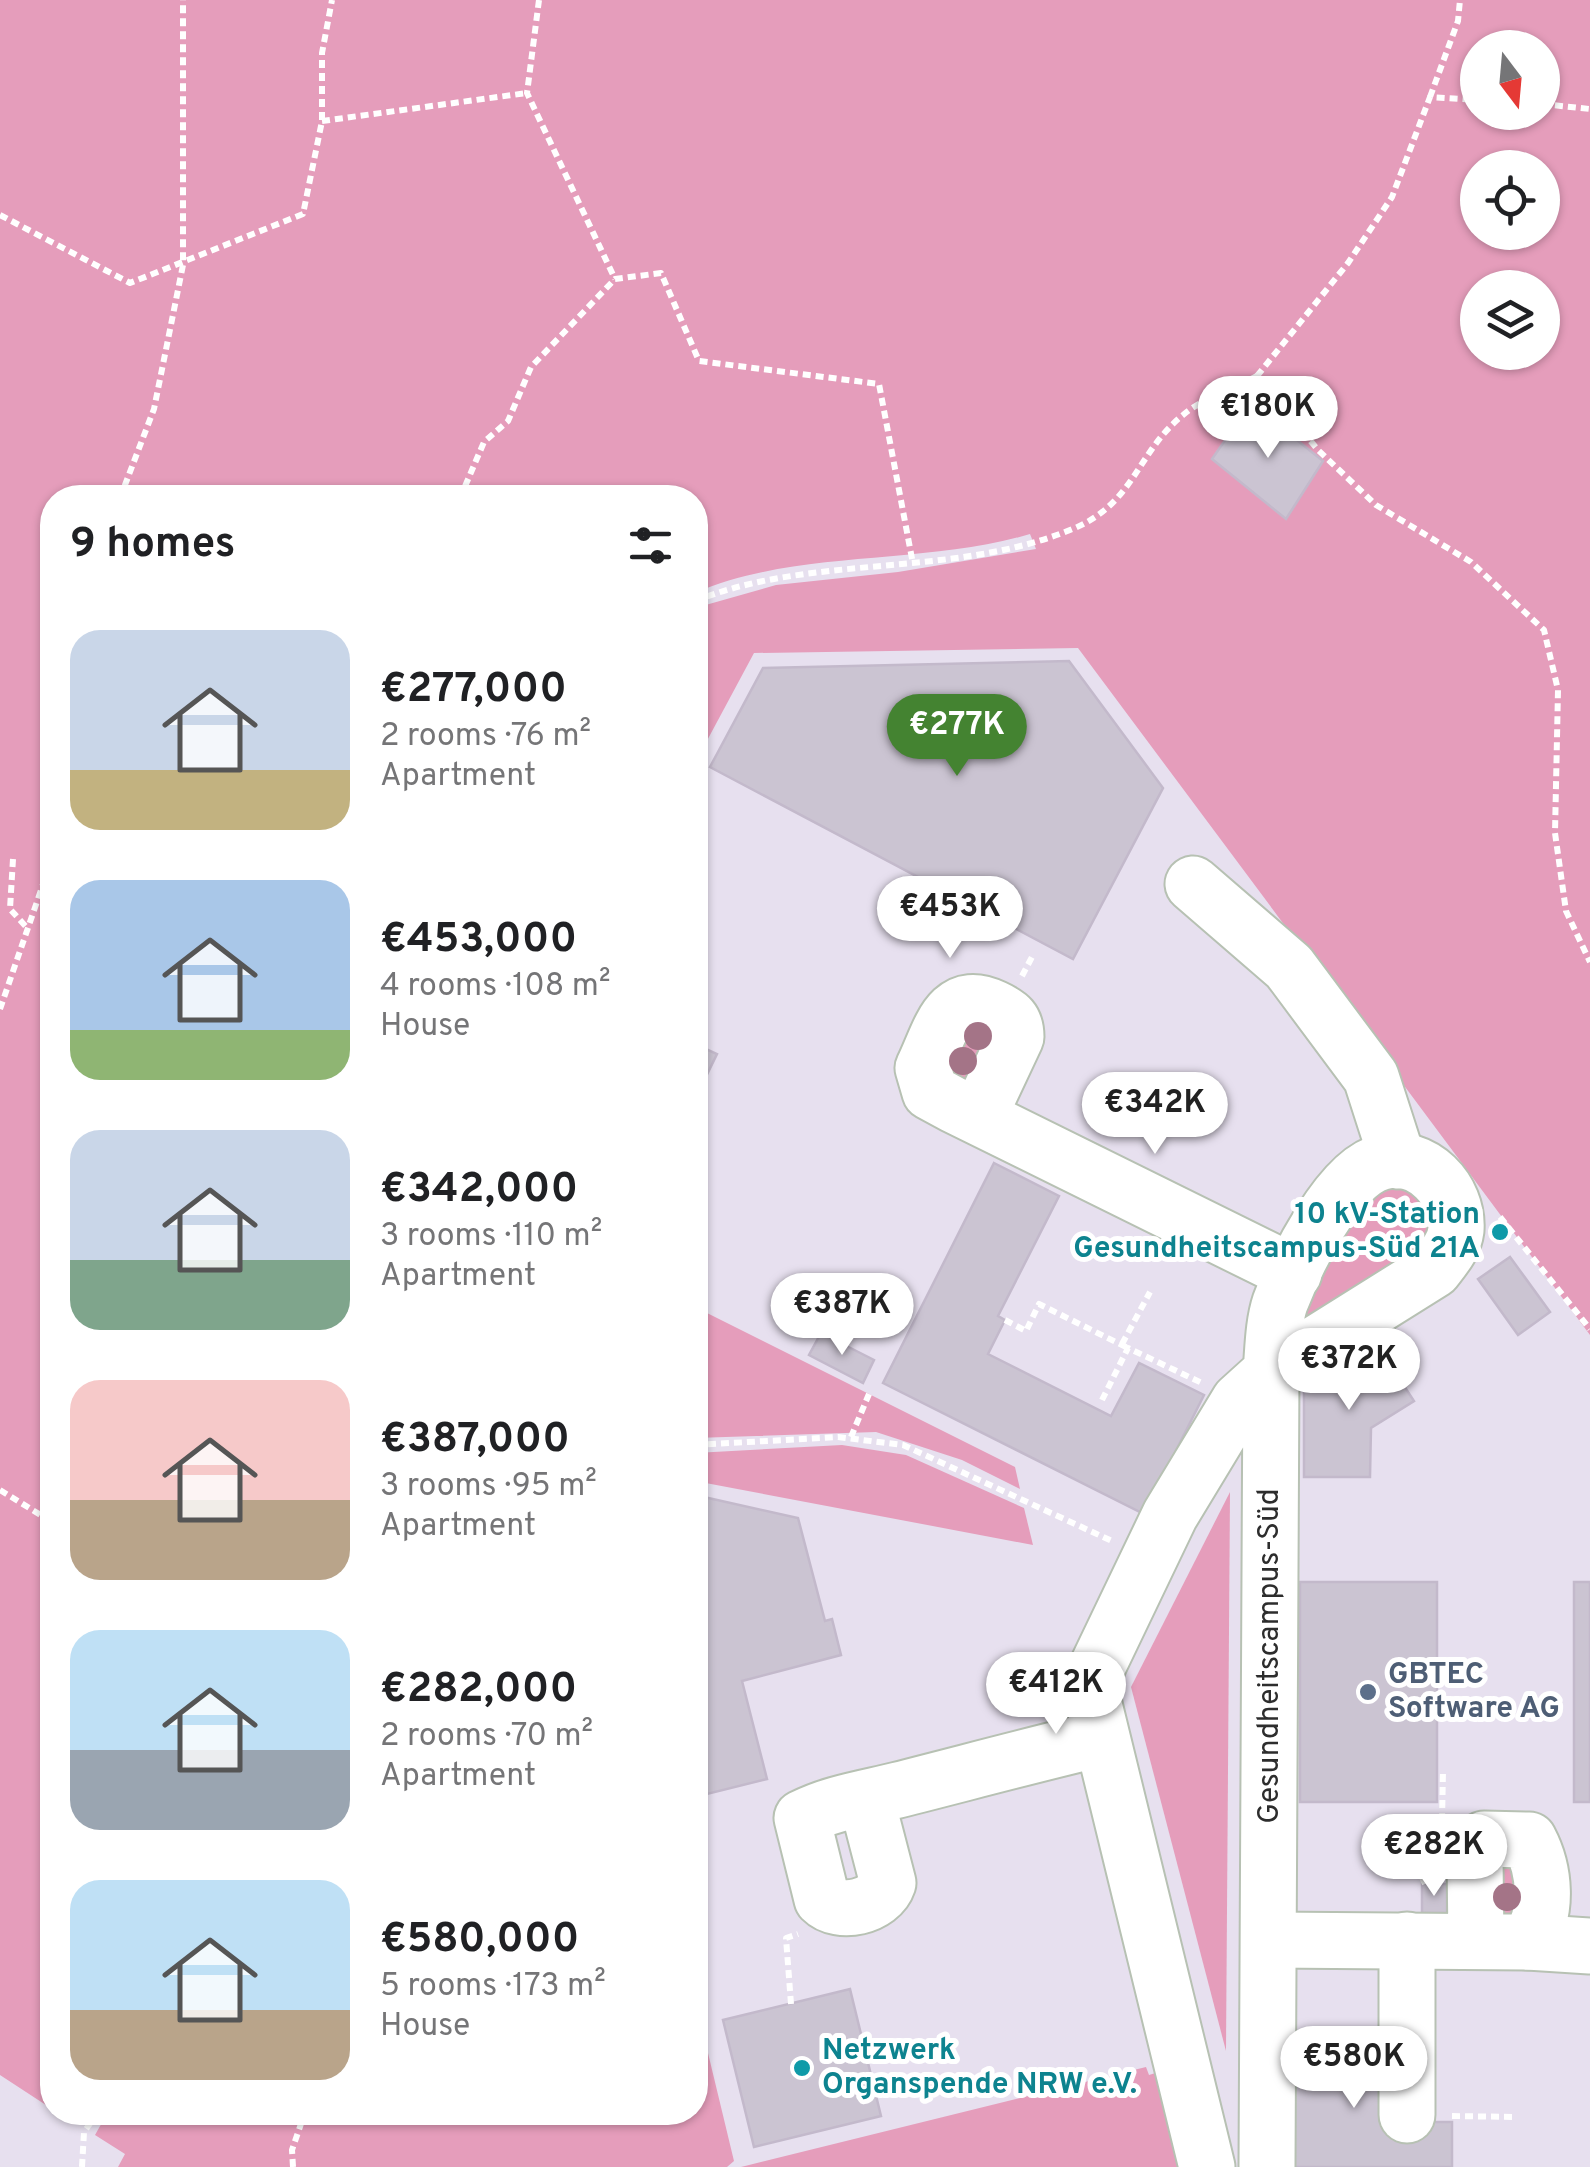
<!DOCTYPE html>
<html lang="en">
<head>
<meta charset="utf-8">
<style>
	:root { --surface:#fff; --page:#f2f2f2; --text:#202124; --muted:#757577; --accent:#448331 }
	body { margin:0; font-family:Overpass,sans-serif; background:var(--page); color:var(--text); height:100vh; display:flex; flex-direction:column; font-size:38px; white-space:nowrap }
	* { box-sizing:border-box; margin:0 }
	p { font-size:32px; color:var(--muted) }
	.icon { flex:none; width:55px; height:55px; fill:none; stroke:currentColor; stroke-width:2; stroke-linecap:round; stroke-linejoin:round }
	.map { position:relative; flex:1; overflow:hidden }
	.sheet { position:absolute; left:40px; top:485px; width:668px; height:1640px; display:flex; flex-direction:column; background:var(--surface); border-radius:40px; box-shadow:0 2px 8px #0004 }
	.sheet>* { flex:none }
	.needle { width:65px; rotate:164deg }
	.fabs { position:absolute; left:1460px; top:30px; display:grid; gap:20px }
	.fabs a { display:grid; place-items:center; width:100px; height:100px; border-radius:50%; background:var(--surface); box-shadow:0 2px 8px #0004; font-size:50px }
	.price { position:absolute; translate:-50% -85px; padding:0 22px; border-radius:35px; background:#fff; color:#222; font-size:32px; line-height:65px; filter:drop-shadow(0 2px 5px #0008) }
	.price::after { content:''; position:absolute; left:50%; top:60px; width:30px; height:22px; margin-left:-15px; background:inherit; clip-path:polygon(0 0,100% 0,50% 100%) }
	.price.on { background:var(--accent); color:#fff }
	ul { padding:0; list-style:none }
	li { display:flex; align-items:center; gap:30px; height:250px; padding:0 30px }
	li span { display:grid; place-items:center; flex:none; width:280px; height:200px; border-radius:30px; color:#555 }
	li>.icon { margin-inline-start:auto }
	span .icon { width:120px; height:120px; fill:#fffc; stroke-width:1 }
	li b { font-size:42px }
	h2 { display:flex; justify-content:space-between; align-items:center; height:120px; padding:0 30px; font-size:42px }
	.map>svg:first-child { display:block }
	.green { fill:#e59dbb; fill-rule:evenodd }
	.building { fill:#cbc4d2; stroke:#c3b9cb; stroke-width:2.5 }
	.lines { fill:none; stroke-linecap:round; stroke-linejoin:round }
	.minor-casing { stroke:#b7c1b3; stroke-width:59 }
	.path { stroke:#fff; stroke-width:6; stroke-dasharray:8 5; stroke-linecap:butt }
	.minor { stroke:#fff; stroke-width:55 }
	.tree { fill:#a47487 }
	.culture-dot { fill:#0f9aa8; stroke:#fff; stroke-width:4 }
	.service-dot { fill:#5c6f8a; stroke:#fff; stroke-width:4 }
	.labels { text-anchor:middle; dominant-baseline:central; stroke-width:10; stroke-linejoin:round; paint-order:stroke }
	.culture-label { font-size:30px; font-weight:bold; fill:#0d838f; stroke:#fff; text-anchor:end }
	.street-label { font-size:30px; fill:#2d2d2d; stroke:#fff }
	.service-label { font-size:30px; font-weight:bold; fill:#4e5e75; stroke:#fff; text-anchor:start }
</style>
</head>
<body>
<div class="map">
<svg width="1590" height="2167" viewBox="0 0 1590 2167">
	<rect width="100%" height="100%" fill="#e7e0ef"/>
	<g class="green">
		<path d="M0 0H1590V1335L1078 648 754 653 695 763V608L776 585 898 572 1036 549 1030 534C923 566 796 549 695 593V498H52V2109L0 2075ZM1478 48H1542V112H1478ZM1478 168H1542V232H1478ZM1478 288H1542V352H1478Z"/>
		<path d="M990 1026 972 1083 939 1071 960 1030Z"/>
		<path d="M1390 1184C1425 1190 1432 1210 1428 1243L1302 1325 1298 1303 1343 1213Z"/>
		<path d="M695 1307 1015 1467 1020 1489 962 1460 876 1432 695 1438Z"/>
		<path d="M842 1445 906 1455 1024 1508 1033 1545 695 1481V1453Z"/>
		<path d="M1230 1492 1226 2051 1131 1687Z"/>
		<path d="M1513 1854 1525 1918 1503 1924 1489 1863Z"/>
		<path d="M695 1999 734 2161 727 2167H118L125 2154 95 2135 108 2112H695Z"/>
		<path d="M1146 2067 1149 2075 1162 2071 1186 2167H741Z"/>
	</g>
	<g class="building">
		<path d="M1251 403 1323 461 1286 519 1212 459Z"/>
		<path d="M1069 661 1163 788 1073 959 710 767 763 668Z"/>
		<path d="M695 1044 717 1054 695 1099Z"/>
		<path d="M994 1163 1059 1196 998 1316 1005 1320 988 1354 1111 1416 1139 1363 1204 1395 1144 1514 883 1383Z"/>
		<path d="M1499 1222 1509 1235 1500 1242 1491 1228Z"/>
		<path d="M1510 1257 1550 1312 1518 1335 1478 1279Z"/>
		<path d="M821 1333 874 1360 863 1383 809 1355Z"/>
		<path d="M1374 1340 1414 1401 1371 1428 1370 1477H1304V1385Z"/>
		<path d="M695 1495 798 1518 825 1621 832 1619 841 1655 742 1681 767 1779 695 1797Z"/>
		<rect x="1300" y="1582" width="137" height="220"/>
		<rect x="1574" y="1582" width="16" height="220"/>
		<rect x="1422" y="1884" width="25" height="29"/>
		<path d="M850 1989 881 2116 754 2147 723 2020Z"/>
		<path d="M1290 2039 1390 2040V2122H1452V2167H1290Z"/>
	</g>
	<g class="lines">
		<defs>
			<g id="minor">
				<path d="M1193 884 1289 967 1371 1077 1398 1161"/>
				<path d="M979 1116 1016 1037C1016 1020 1009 1015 994 1008 948 986 940 1034 923 1068L930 1092 954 1105 1294 1273"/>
				<path d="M866 1798 888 1883C880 1907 839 1916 822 1899L802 1818C831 1803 866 1798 898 1790 965 1773 1032 1755 1099 1739"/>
				<path d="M1269 1940 1528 1942C1549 1913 1545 1870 1529 1840L1484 1839 1475 1859 1476 1941"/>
				<path d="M1407 1940V2115"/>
				<path d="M1528 1942 1590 1946"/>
				<path d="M1207 2167 1089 1684 1170 1515 1239 1401 1271 1372 1434 1270C1444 1257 1454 1246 1456 1230 1459 1190 1422 1152 1382 1162 1339 1172 1295 1264 1280 1303 1273 1324 1273 1350 1271 1372L1267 2167"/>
			</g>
		</defs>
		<use href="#minor" class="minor-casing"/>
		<g class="path">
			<path d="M539 0 527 93 615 279"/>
			<path d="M1430 97 1458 21 1460 0"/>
			<path d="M1542 104 1590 109"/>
			<path d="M322 121 527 93"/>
			<path d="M0 215 130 283 303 214 322 121V53L332 0"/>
			<path d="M1257 376 1348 263 1392 197 1430 97 1478 100"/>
			<path d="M120 498 154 409 183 265V0"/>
			<path d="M460 498 484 442 508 421 531 367 615 279 661 273 699 361 879 384 913 564"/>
			<path d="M695 601C815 553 954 579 1075 528 1135 502 1137 452 1183 415 1203 398 1234 388 1257 376L1318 450 1376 505 1471 562 1544 630 1558 690 1555 833 1566 911 1590 962"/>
			<path d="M13 859 10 909 28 929"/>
			<path d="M1022 976 1032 957"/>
			<path d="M0 1009 50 864 52 752"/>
			<path d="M1500 1217 1590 1329"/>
			<path d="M1005 1320 1026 1331 1039 1304 1128 1348"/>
			<path d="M1122 1344 1150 1292"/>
			<path d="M1102 1400 1128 1348 1202 1383"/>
			<path d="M851 1437 869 1394"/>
			<path d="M695 1445 838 1437 903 1445 1112 1541"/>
			<path d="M0 1490 52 1522"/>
			<path d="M1442 1821 1443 1770"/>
			<path d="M1425 1884 1417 1866 1431 1841"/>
			<path d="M791 2004 786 1938 798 1934"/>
			<path d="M1452 2116 1516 2117"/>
			<path d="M82 2167 84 2132 98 2112"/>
			<path d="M293 2167 292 2150 305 2112"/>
		</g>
		<use href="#minor" class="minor"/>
	</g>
	<g class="tree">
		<circle cx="978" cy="1036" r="14"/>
		<circle cx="963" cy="1061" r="14"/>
		<circle cx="1507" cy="1897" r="14"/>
	</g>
	<g class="culture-dot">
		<circle cx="1500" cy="1232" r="10"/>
		<circle cx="802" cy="2068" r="10"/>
	</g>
	<circle class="service-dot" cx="1368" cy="1692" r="10"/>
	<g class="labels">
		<g class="culture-label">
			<text x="1480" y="1215">10 kV-Station<tspan x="1480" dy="34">Gesundheitscampus-Süd 21A</tspan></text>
			<text x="822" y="2051" text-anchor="start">Netzwerk<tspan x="822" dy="34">Organspende NRW e.V.</tspan></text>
		</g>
		<g class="street-label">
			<text transform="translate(1270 1656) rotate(-90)">Gesundheitscampus-Süd</text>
		</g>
		<g class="service-label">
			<text x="1388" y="1675">GBTEC<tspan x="1388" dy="34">Software AG</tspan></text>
		</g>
	</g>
</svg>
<div class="fabs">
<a><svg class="needle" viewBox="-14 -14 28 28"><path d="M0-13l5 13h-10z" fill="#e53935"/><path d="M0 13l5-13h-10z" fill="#757577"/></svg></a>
<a><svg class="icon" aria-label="locate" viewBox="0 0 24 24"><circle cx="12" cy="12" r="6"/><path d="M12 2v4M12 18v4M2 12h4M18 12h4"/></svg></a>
<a><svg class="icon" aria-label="layers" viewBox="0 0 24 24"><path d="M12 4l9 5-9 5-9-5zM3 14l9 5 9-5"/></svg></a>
</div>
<b class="price" style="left:1268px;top:461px">€180K</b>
<b class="price on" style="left:957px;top:779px">€277K</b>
<b class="price" style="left:950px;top:961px">€453K</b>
<b class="price" style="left:1155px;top:1157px">€342K</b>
<b class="price" style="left:842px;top:1358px">€387K</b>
<b class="price" style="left:1349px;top:1413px">€372K</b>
<b class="price" style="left:1056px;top:1737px">€412K</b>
<b class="price" style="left:1434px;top:1899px">€282K</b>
<b class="price" style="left:1354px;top:2111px">€580K</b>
<section class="sheet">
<h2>9 homes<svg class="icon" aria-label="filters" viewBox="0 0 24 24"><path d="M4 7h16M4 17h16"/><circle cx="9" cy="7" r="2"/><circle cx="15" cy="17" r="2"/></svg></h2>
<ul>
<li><span style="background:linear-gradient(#c9d6e8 70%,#c2b280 0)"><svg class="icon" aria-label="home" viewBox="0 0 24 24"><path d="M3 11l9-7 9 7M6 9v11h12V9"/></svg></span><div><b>€277,000</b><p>2 rooms · 76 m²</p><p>Apartment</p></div></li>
<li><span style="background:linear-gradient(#a9c7e8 75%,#8fb573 0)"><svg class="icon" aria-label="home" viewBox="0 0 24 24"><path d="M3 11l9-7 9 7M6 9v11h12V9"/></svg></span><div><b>€453,000</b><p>4 rooms · 108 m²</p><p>House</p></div></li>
<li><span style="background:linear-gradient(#c9d6e8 65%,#7fa58c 0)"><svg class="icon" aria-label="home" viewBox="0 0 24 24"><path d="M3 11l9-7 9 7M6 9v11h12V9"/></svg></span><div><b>€342,000</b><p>3 rooms · 110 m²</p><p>Apartment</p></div></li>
<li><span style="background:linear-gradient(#f6c9c9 60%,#b9a48a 0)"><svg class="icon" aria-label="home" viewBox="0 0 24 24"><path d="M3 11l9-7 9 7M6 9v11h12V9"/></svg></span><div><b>€387,000</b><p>3 rooms · 95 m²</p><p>Apartment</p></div></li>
<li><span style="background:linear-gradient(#bfe0f5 60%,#9aa5b1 0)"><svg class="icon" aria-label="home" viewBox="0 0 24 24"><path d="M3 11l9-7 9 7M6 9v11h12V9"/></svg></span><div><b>€282,000</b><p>2 rooms · 70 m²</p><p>Apartment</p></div></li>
<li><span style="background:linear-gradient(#bfe0f5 65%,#b9a48a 0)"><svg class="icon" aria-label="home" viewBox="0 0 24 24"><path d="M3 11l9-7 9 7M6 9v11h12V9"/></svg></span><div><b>€580,000</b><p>5 rooms · 173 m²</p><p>House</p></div></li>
</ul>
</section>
</div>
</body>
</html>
